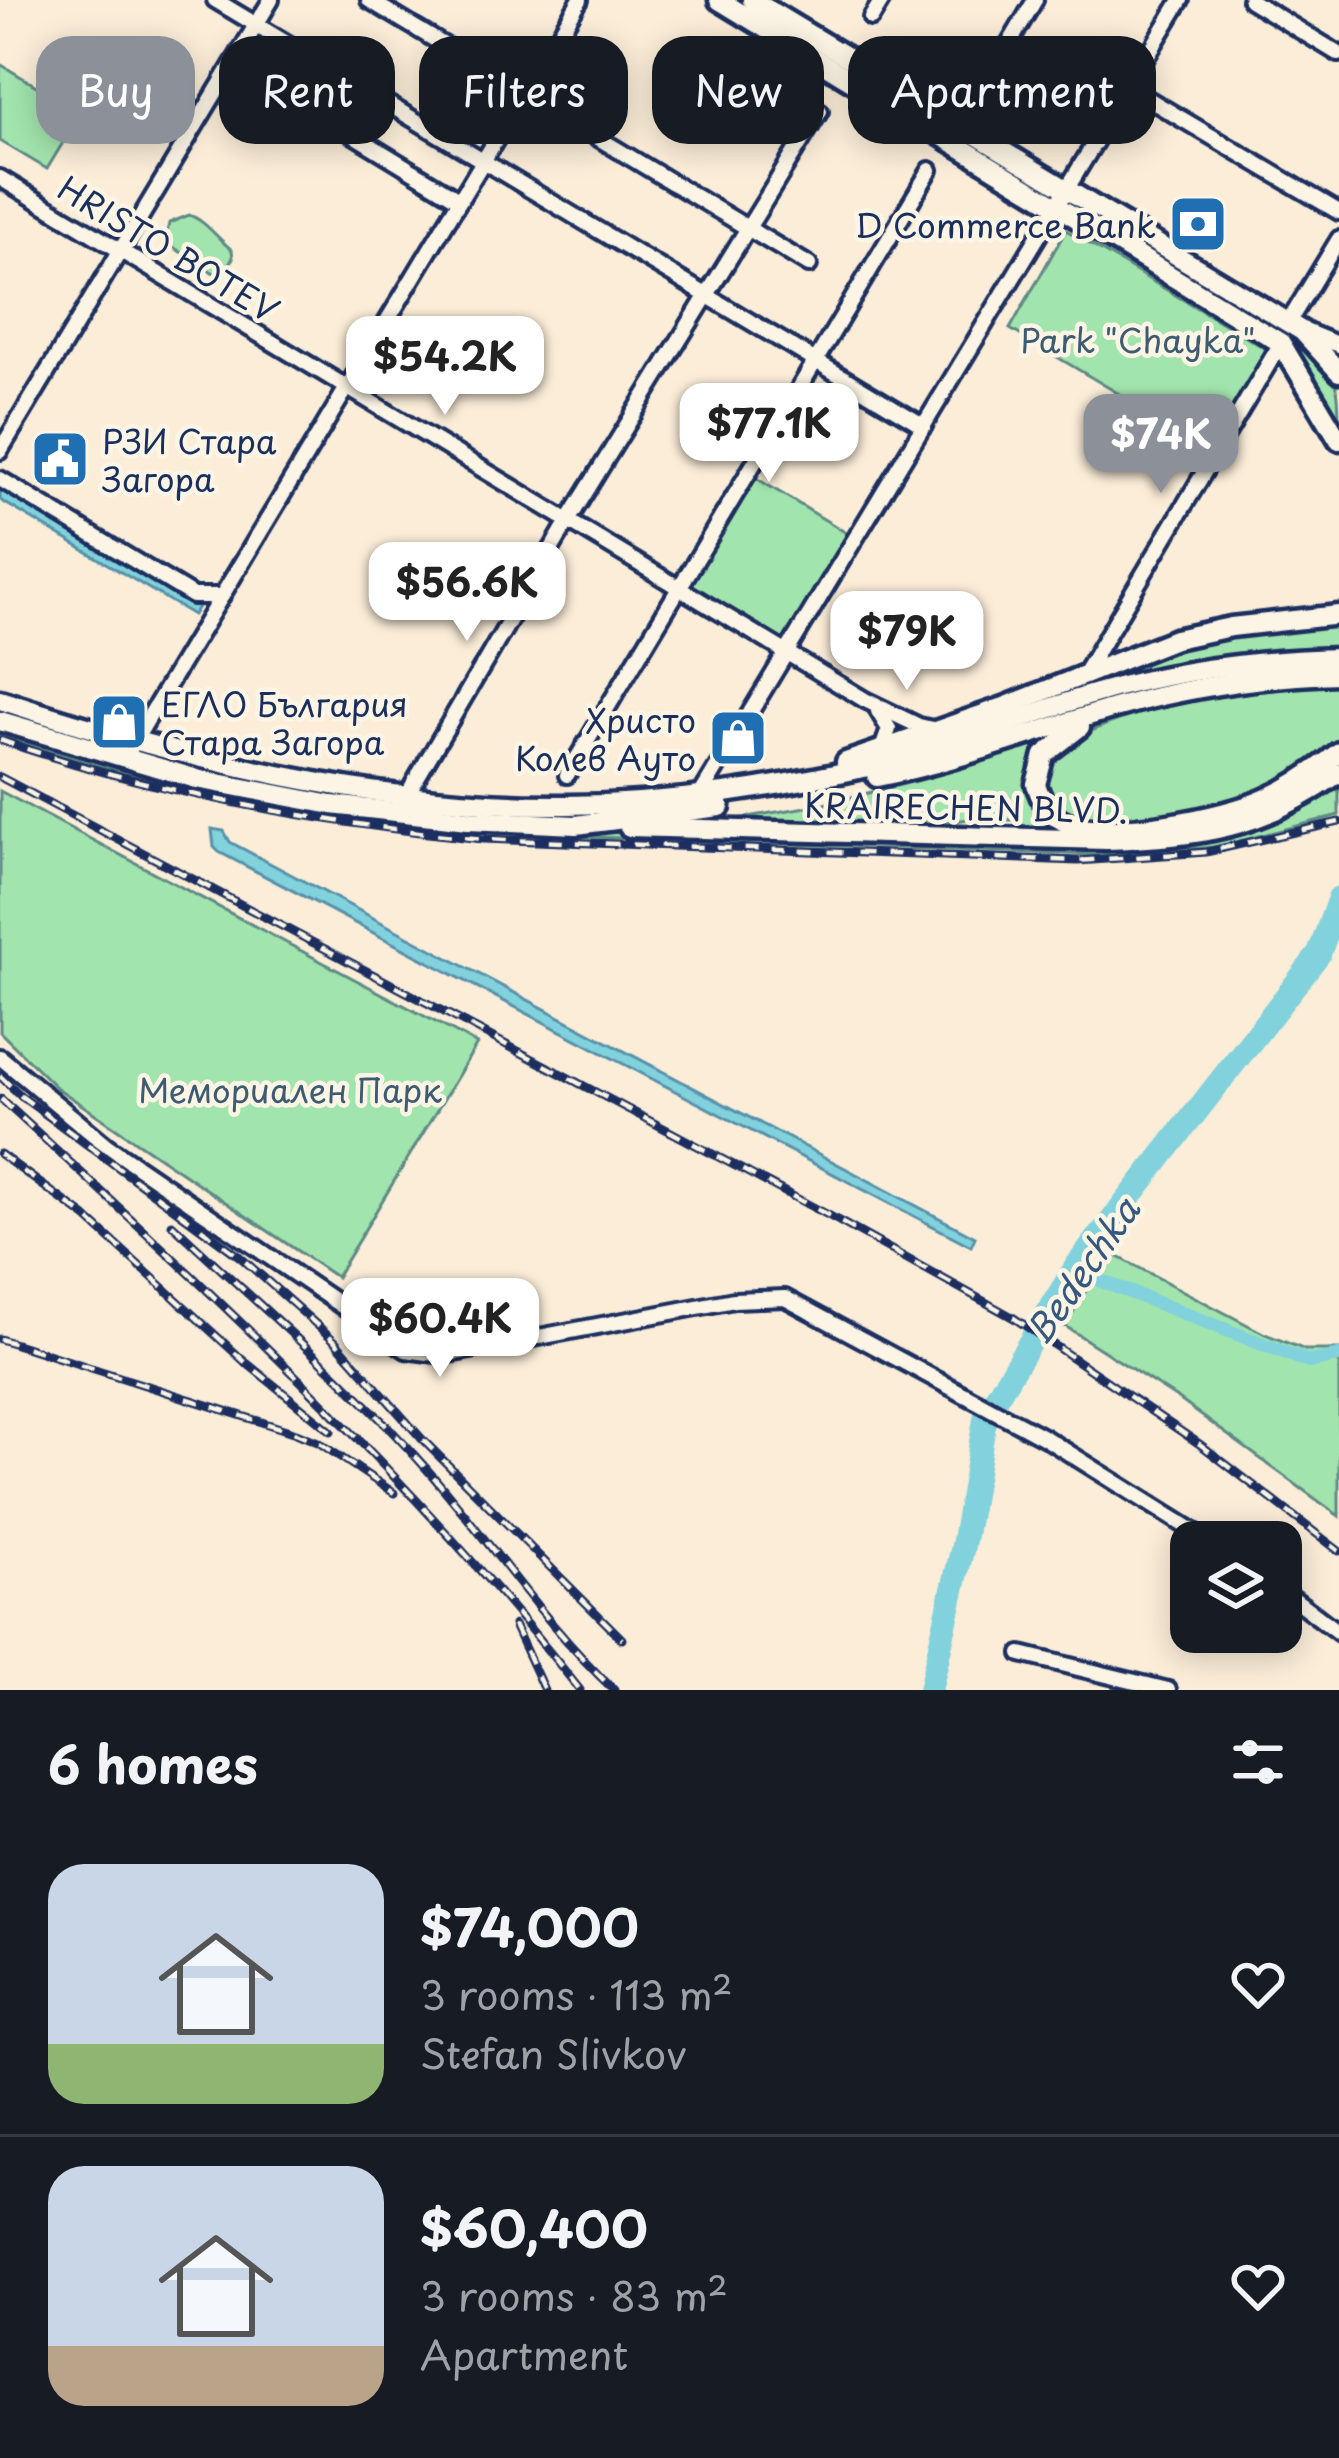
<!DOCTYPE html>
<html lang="en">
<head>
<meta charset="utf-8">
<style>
	:root { --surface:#171b24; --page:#242831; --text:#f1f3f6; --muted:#9ea1a6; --line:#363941; --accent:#8c9099 }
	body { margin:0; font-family:"Playpen Sans",sans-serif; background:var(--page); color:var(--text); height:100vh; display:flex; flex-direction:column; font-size:45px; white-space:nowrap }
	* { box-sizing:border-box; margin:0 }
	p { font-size:39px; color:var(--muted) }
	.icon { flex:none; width:66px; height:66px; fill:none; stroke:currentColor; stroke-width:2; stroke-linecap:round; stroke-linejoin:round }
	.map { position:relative; height:1690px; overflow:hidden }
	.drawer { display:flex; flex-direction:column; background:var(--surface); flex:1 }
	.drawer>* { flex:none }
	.hud { position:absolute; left:36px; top:36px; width:1269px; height:108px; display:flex; gap:24px }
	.buttons { position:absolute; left:1170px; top:1521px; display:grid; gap:24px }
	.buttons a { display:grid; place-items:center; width:132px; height:132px; border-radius:24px; background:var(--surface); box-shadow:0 6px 30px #0003; font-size:60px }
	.price { position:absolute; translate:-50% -102px; padding:0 27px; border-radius:24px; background:#fff; color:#222; font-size:39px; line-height:78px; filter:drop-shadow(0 3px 6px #0008) }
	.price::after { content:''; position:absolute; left:50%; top:72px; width:36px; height:27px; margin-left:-18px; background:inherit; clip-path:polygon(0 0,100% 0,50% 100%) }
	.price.current { background:var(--accent); color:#fff }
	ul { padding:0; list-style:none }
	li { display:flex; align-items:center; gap:36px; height:300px; padding:0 48px }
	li+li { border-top:3px solid var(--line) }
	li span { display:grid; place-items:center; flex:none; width:336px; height:240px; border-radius:36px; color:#555 }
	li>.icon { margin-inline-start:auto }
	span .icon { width:144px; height:144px; fill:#fffc; stroke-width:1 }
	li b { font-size:51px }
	h2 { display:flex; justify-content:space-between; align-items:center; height:144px; padding:0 48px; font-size:51px }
	.chip { padding:0 42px; border-radius:36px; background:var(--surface); box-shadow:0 6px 30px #0003; font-size:42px; line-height:108px }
	.chip.current { background:var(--accent); color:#fff }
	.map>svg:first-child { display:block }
	.green { fill:#a2e4ad; stroke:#5e8a86; stroke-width:3 }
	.water { fill:#81d2dc; stroke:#5891aa; stroke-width:3 }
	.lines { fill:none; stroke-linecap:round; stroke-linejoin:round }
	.canal { stroke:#81d2dc; stroke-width:14 }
	.river { stroke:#81d2dc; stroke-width:24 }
	.minor-casing { stroke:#1b2f5e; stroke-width:22 }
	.major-casing { stroke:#1b2f5e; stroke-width:27 }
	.minor { stroke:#fcf5e5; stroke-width:14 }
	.major { stroke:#fcf5e5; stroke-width:18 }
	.rail-casing { stroke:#1b2f5e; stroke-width:9 }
	.rail { stroke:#fcf5e5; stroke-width:4.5; stroke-dasharray:14; stroke-linecap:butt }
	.labels { text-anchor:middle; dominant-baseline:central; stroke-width:9; stroke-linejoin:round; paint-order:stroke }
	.poi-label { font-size:33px; fill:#1b2f5e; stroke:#fcf5e5; text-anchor:end }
	.street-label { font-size:33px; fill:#1b2f5e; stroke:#fcf5e5 }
	.park-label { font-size:33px; fill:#3d5c72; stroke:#fcf5e5 }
	.water-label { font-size:36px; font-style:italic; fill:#34587e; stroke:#fcf5e5 }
</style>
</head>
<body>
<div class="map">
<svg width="1339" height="1690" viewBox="0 0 1339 1690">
	<rect width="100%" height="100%" fill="#fbedd8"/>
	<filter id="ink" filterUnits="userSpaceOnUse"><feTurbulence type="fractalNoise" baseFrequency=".00833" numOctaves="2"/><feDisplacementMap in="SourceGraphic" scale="24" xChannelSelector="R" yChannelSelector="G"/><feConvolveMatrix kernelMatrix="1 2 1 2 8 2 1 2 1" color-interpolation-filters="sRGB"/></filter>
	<g filter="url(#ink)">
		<g class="green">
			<path d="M0 64 81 113 47 169 0 141Z"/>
			<path d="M1074 202 1291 332C1334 368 1339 370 1339 426L1289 350 1073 206Z"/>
			<path d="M189 215C205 220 218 239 232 250L233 258 224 270 214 273 165 242 169 223Z"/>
			<path d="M1066 230 1266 349 1210 448 1010 329Z"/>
			<path d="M756 478 853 537 786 646 689 588Z"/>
			<path d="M1339 621V650L1032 709 1009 710 1178 645Z"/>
			<path d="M1339 683V742C1315 762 1289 779 1261 791 1220 809 1078 847 1051 797 1006 712 1291 682 1339 683Z"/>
			<path d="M0 727 121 767 206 790 332 813 553 831 1100 845 1193 843 1245 834 1292 813 1339 784V815L1217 847 1096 855 455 832C299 816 148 786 0 735Z"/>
			<path d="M1047 739C1030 758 1022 772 1030 797 1051 861 1197 830 1245 813 1268 805 1299 783 1320 780 1213 841 1145 838 1026 832L1013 820 969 819 894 829 707 824 824 804 924 779Z"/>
			<path d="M0 791 477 1044 336 1277 57 1088 0 1032Z"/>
			<path d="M1109 1252 1265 1334 1305 1350H1339V1516L1180 1400 1065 1326Z"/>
		</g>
		<g class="water">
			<path d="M0 486 199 605 193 615 0 500Z"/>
			<path d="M212 829 224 831 230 842 975 1237 971 1246 219 852 214 847Z"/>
		</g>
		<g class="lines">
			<path class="canal" d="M1101 1281 1309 1362 1339 1356"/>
			<path class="river" d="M930 1690 963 1546 986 1414 1077 1265 1319 954 1339 898"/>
			<defs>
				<g id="minor">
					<path d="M215 0 924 426"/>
					<path d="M369 0 809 265"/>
					<path d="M1250 0 1339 54"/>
					<path d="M871 18 882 0"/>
					<path d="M234 62 460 200"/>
					<path d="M986 83 1035 0"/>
					<path d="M1128 87 1339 212"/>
					<path d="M0 178 865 700 919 726 937 730"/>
					<path d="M1288 323 1339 239"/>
					<path d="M1305 331 1339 345"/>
					<path d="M0 451 271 0"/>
					<path d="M0 479 193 596H222"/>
					<path d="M1084 674 1281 343"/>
					<path d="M878 711 889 729 882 749"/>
					<path d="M131 747 580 0"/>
					<path d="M567 775 930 170"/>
					<path d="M408 793 568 521 820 111"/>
					<path d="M699 797 1181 0"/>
					<path d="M0 1057 106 1145 406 1350 444 1355 734 1300 785 1298 1045 1438 1211 1542"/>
					<path d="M1281 1589 1339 1633"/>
					<path d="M1021 1654 1168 1690"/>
				</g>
				<g id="major">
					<path d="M719 0 1281 343 1339 440"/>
					<path d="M752 0 1302 331 1339 372"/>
					<path d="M0 700C182 759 376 807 568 805 675 804 779 787 882 764 956 747 1025 714 1097 693 1175 670 1259 660 1339 658"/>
					<path d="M0 721 197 779 332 805 468 820 576 825 720 807"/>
					<path d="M1080 727 1044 755 1036 784C1041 800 1048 813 1063 821 1104 842 1227 817 1267 798 1293 786 1317 770 1339 752"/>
					<path d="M846 762 1004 707 1175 639 1231 627 1339 615"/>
					<path d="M877 777C959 761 1038 730 1118 707 1189 687 1265 676 1339 674"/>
					<path d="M629 827 1107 840C1200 837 1261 829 1339 773"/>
				</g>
			</defs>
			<use href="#minor" class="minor-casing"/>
			<use href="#major" class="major-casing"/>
			<use href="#minor" class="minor"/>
			<use href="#major" class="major"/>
			<defs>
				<g id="rail">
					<path d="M0 740C157 794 318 823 483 839L1078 861 1206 852 1339 822"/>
					<path d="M0 777 828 1215 1014 1318 1201 1445 1339 1551"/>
					<path d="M0 1076 21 1096 239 1256 335 1341 422 1439 622 1639"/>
					<path d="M1 1099C205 1286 408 1472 580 1690"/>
					<path d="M0 1154 86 1217 244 1361 331 1431"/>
					<path d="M172 1224C256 1303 347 1379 424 1466 489 1539 542 1622 614 1690"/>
					<path d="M0 1339 296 1433 318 1442 394 1493"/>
					<path d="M514 1625 544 1690"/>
				</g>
			</defs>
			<use href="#rail" class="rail-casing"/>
			<use href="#rail" class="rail"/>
		</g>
	</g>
	<defs>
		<symbol id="bank-square" viewBox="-11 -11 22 22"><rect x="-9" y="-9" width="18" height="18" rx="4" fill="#1f6fb2" stroke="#fcf5e5"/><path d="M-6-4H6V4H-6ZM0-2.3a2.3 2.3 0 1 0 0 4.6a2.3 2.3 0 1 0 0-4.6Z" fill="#fff"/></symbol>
		<symbol id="civic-square" viewBox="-11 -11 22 22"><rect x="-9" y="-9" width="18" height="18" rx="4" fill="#1f6fb2" stroke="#fcf5e5"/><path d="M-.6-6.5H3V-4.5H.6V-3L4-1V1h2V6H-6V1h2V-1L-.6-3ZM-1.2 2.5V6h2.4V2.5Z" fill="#fff"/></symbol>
		<symbol id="shop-square" viewBox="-11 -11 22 22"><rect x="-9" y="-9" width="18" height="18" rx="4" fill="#1f6fb2" stroke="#fcf5e5"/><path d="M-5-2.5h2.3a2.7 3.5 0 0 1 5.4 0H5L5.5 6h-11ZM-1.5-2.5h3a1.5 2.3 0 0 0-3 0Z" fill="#fff"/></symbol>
	</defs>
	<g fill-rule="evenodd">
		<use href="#bank-square" x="1165" y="191" width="66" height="66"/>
		<use href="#civic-square" x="27" y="426" width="66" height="66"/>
		<use href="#shop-square" x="86" y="689" width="66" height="66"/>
		<use href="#shop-square" x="705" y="705" width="66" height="66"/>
	</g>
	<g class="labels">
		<g class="poi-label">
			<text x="1156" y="224">D Commerce Bank</text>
			<text x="102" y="440" text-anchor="start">РЗИ Стара<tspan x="102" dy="38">Загора</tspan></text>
			<text x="161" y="703" text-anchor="start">ЕГЛО България<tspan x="161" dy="38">Стара Загора</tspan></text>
			<text x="696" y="719">Христо<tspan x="696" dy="38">Колев Ауто</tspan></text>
		</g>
		<g class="street-label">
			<text transform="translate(169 248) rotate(31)">HRISTO BOTEV</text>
			<text transform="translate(966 806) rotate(1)">KRAIRECHEN BLVD.</text>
		</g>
		<g class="park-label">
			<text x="1138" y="339">Park "Chayka"</text>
			<text x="290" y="1089">Мемориален Парк</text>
		</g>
		<g class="water-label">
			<text transform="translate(1081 1270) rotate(-55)">Bedechka</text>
		</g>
	</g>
</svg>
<div class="buttons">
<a><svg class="icon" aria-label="layers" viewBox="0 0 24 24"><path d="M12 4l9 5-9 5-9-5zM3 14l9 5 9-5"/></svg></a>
</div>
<b class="price" style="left:445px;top:418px">$54.2K</b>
<b class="price" style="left:769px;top:485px">$77.1K</b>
<b class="price current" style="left:1161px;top:496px">$74K</b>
<b class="price" style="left:467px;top:644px">$56.6K</b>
<b class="price" style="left:907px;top:693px">$79K</b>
<b class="price" style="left:440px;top:1380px">$60.4K</b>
<div class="hud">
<a class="chip current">Buy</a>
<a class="chip">Rent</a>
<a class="chip">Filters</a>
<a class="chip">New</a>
<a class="chip">Apartment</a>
</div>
</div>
<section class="drawer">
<h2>6 homes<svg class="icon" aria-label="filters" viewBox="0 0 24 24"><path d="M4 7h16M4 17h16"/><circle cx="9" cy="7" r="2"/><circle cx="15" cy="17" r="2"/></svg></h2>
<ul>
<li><span style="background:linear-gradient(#c9d6e8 75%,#8fb573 0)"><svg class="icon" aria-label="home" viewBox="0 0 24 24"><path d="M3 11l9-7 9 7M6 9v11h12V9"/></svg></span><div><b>$74,000</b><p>3 rooms · 113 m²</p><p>Stefan Slivkov</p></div><svg class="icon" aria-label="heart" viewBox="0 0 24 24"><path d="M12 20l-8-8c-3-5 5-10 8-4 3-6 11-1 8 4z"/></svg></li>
<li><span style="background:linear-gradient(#c9d6e8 75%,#b9a48a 0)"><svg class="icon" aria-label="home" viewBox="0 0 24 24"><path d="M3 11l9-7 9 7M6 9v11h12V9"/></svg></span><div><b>$60,400</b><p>3 rooms · 83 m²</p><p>Apartment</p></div><svg class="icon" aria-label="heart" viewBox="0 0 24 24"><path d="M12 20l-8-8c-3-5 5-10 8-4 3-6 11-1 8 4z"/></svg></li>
</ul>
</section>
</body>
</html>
